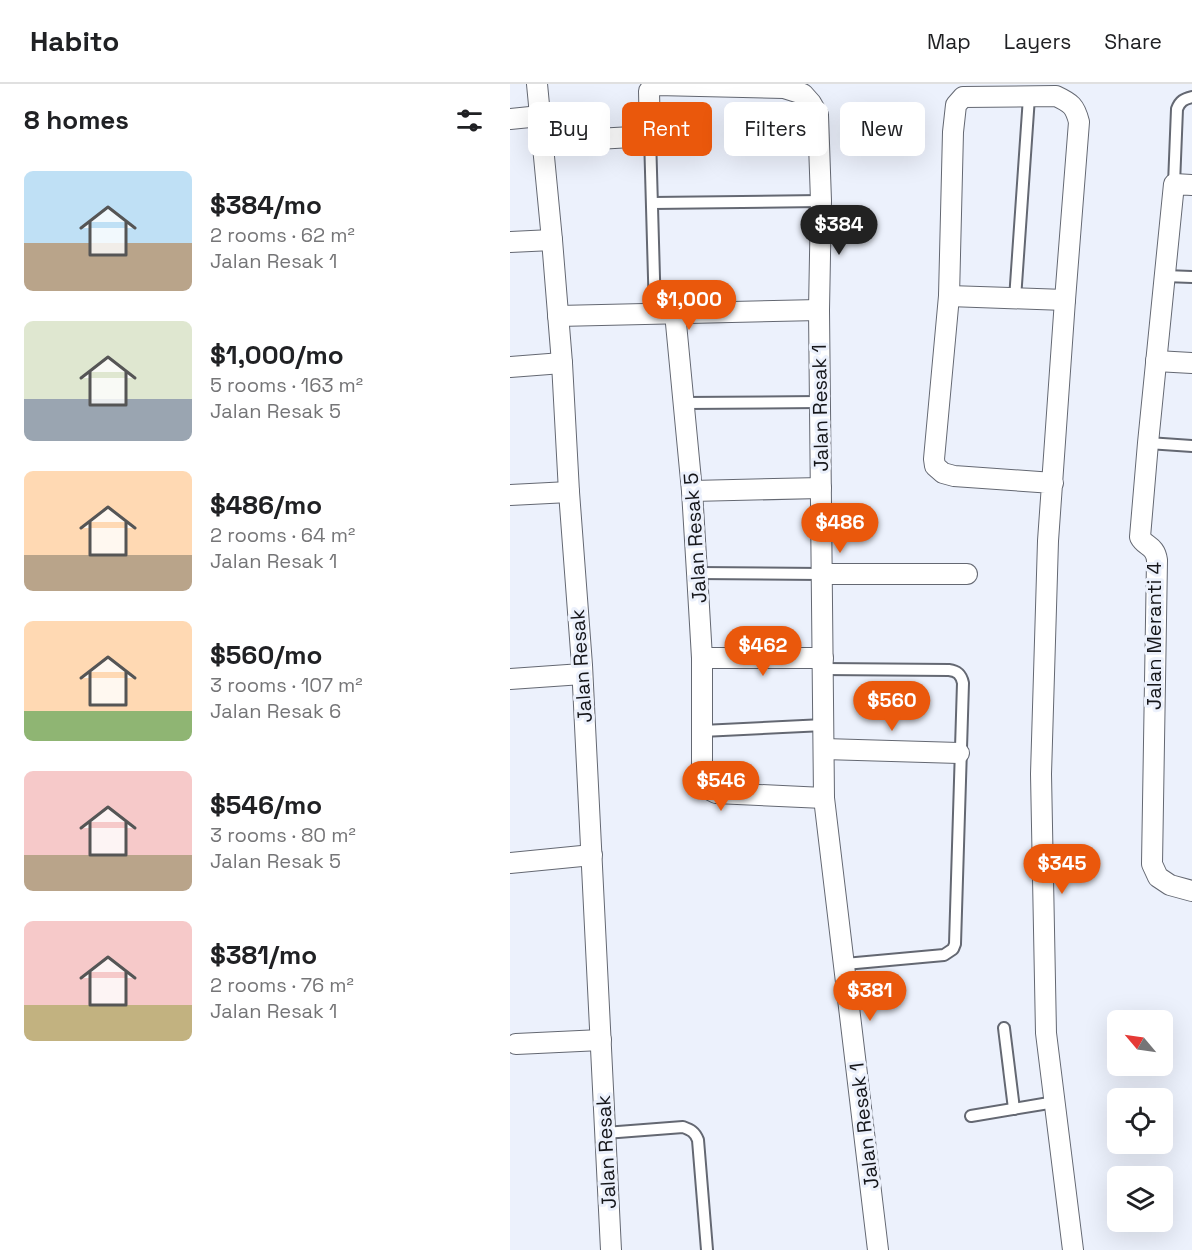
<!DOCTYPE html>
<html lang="en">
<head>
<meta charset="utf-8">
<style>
	:root { --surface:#fff; --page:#f6f6f6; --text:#202124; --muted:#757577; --line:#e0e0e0; --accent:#ea580c }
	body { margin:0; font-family:"Space Grotesk",sans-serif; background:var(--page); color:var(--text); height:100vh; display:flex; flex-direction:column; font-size:22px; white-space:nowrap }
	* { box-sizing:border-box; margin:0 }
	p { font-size:20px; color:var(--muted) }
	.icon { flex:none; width:33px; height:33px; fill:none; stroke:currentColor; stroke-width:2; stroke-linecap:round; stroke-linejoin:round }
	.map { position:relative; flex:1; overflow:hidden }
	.details { display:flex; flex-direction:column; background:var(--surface); width:510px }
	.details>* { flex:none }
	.banner { position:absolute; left:18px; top:18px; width:570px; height:54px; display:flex; gap:12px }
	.needle { width:39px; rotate:299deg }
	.fabs { position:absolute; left:597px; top:926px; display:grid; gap:12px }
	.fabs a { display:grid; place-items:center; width:66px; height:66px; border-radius:9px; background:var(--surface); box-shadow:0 6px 24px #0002; font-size:30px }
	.price { position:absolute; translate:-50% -51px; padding:0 14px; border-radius:21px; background:var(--accent); color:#fff; font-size:20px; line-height:39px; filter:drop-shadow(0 2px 3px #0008) }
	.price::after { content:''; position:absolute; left:50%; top:36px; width:18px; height:14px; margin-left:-9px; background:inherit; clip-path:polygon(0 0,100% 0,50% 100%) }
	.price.selected { background:#222; color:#fff }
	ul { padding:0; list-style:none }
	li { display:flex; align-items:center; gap:18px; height:150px; padding:0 24px }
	li span { display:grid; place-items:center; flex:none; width:168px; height:120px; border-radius:9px; color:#555 }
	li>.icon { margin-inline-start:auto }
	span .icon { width:72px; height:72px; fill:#fffc; stroke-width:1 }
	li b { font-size:26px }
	h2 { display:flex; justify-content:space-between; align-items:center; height:72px; padding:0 24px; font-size:26px }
	.tag { padding:0 21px; border-radius:9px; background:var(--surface); box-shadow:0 6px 24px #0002; font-size:21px; line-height:54px }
	.tag.selected { background:var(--accent); color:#fff }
	header { display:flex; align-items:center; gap:36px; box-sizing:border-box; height:84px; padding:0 30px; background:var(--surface); border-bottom:2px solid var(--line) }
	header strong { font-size:28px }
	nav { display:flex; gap:33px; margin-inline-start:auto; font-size:21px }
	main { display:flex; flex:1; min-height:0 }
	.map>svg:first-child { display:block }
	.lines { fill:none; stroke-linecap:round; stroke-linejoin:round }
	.lane-casing { stroke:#646872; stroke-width:14 }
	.street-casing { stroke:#646872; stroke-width:22 }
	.lane { stroke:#fff; stroke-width:10 }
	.street { stroke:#fff; stroke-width:20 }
	.labels { text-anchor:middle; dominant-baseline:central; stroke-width:6; stroke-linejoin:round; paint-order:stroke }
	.street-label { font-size:20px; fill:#15161a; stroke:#ecf1fc }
</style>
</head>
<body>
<header>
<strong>Habito</strong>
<nav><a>Map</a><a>Layers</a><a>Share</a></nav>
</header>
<main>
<section class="details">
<h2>8 homes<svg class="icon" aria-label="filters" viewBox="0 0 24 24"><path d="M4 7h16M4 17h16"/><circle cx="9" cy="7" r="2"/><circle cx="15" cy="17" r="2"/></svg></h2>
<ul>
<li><span style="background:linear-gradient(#bfe0f5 60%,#b9a48a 0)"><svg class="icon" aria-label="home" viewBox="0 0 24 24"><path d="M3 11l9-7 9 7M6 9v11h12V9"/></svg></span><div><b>$384/mo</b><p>2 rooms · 62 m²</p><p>Jalan Resak 1</p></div></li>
<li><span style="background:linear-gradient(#dfe7d0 65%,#9aa5b1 0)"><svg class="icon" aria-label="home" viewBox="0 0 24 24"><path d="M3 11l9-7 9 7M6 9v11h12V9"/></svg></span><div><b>$1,000/mo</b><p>5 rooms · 163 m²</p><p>Jalan Resak 5</p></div></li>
<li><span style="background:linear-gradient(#ffd9b3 70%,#b9a48a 0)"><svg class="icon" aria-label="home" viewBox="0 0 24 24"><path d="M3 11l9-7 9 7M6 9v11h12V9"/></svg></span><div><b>$486/mo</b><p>2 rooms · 64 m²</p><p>Jalan Resak 1</p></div></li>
<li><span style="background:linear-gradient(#ffd9b3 75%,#8fb573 0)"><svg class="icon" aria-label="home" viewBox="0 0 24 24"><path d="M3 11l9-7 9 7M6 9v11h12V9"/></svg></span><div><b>$560/mo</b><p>3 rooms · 107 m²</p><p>Jalan Resak 6</p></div></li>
<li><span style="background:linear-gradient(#f6c9c9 70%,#b9a48a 0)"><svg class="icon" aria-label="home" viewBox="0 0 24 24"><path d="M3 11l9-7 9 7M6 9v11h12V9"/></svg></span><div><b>$546/mo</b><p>3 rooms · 80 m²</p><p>Jalan Resak 5</p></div></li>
<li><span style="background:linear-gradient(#f6c9c9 70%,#c2b280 0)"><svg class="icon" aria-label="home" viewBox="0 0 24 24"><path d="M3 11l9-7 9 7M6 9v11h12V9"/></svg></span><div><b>$381/mo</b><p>2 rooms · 76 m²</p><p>Jalan Resak 1</p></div></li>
</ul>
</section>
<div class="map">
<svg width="682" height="1166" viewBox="0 0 682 1166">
	<rect width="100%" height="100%" fill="#ecf1fc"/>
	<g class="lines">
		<defs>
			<g id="lane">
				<path d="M140 52 145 229"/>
				<path d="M664 100 667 25C670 17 674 15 682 13"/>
				<path d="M142 119 311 117"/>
				<path d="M655 192 682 193"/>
				<path d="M505 215 519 13"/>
				<path d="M174 319 310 318"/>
				<path d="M638 359 682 362"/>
				<path d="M187 489 312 490"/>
				<path d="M313 585 439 586C447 587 451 590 453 599L445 860 443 865 434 871 335 880"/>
				<path d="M192 647 314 641"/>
				<path d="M494 944 504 1025"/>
				<path d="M461 1032 545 1018"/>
				<path d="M95 1049 173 1043C181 1046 185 1048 188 1056L197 1166"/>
			</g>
			<g id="street">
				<path d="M27 0 42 156 52 279 59 408 72 581 101 1166"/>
				<path d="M0 35 30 32"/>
				<path d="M33 58 140 52 139 7 143 3 147 1 274 4 293 10 301 19 308 31 311 117 309 226 314 714 368 1166"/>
				<path d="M682 101 664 100 638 359 630 453C635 463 645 461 647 476L642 780 648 793 660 801 682 807"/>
				<path d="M0 158 42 156"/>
				<path d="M439 212 555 216"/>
				<path d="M165 229 182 407 187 489 192 574V695L196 704 206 709 314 714"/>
				<path d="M48 232 309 226"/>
				<path d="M646 277 682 279"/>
				<path d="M0 283 52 279"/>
				<path d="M543 399 444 392 433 389 425 382 424 375 439 212 443 48 446 21 453 13 546 12C561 19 565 22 569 38L555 216 538 457 531 690 536 949 563 1166"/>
				<path d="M182 407 311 404"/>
				<path d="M0 411 59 408"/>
				<path d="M312 490H457"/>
				<path d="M192 574H313"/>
				<path d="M0 595 72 590"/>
				<path d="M314 665 449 669"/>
				<path d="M0 779 82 771"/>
				<path d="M6 960 91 956"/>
			</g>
		</defs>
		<use href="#lane" class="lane-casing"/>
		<use href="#street" class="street-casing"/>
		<use href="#lane" class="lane"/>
		<use href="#street" class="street"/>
	</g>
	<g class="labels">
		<g class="street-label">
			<text transform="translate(310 324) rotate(-91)">Jalan Resak 1</text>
			<text transform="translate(185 454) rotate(-94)">Jalan Resak 5</text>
			<text transform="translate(644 552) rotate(-90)">Jalan Meranti 4</text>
			<text transform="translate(71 582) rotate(-94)">Jalan Resak</text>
			<text transform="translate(354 1042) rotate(-97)">Jalan Resak 1</text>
			<text transform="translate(96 1068) rotate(-93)">Jalan Resak</text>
		</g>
	</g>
</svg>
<div class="fabs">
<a><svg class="needle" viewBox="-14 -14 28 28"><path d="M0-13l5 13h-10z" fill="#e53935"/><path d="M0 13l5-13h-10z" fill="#757577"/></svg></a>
<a><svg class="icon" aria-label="locate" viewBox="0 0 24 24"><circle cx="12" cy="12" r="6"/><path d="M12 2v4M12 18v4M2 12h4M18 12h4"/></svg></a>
<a><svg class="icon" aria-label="layers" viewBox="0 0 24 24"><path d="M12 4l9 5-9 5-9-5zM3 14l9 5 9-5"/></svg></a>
</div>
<b class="price selected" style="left:329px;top:172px">$384</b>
<b class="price" style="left:179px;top:247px">$1,000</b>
<b class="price" style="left:330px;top:470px">$486</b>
<b class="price" style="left:253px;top:593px">$462</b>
<b class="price" style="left:382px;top:648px">$560</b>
<b class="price" style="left:211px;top:728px">$546</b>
<b class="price" style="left:552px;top:811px">$345</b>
<b class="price" style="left:360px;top:938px">$381</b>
<div class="banner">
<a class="tag">Buy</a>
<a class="tag selected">Rent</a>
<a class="tag">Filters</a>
<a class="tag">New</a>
</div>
</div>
</main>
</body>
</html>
